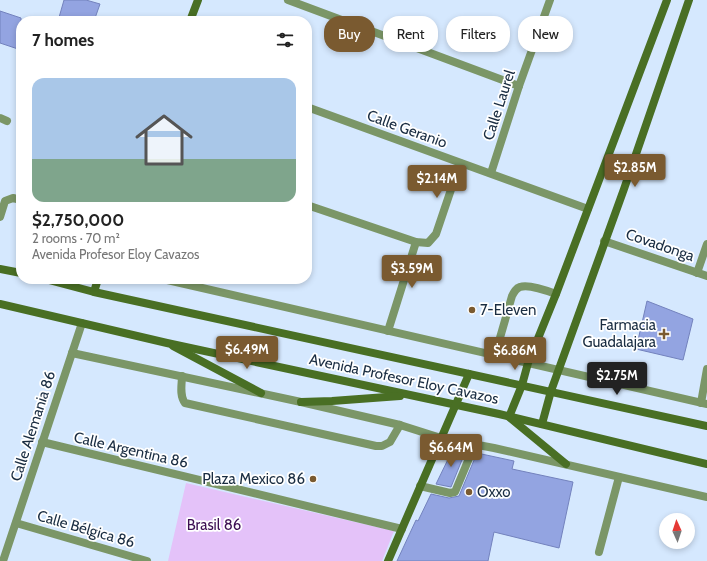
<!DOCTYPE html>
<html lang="en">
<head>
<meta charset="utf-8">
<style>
	:root { --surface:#fff; --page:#f6f6f6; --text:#222; --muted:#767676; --accent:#7a5a30 }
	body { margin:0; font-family:Cabin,sans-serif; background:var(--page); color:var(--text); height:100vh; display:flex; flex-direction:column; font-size:15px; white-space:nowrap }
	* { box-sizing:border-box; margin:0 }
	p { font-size:13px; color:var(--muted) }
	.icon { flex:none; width:22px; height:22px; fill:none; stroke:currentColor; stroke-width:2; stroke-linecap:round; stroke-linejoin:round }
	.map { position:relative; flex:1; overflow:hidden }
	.side { position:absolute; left:16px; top:16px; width:296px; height:268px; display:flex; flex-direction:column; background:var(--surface); border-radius:16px; box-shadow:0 2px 6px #0003 }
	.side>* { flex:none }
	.hud { position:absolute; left:324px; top:16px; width:323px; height:36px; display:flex; gap:8px }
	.needle { width:26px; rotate:357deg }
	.tools { position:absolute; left:659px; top:513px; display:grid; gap:8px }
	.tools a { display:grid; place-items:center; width:36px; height:36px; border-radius:50%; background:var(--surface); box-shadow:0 2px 6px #0003; font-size:20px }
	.price { position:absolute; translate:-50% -34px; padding:0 9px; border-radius:4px; background:var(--accent); color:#fff; font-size:13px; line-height:26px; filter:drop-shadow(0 1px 2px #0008) }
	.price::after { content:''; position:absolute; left:50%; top:24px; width:12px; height:9px; margin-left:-6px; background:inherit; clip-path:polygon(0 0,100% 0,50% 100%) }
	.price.active { background:#222; color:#fff }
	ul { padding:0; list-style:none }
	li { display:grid; align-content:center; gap:8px; height:212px; padding:0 16px }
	li span { display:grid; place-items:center; height:124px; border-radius:12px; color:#555 }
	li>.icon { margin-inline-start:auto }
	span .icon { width:72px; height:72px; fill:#fffc; stroke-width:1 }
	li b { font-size:17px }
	h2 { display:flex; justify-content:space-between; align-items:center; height:48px; padding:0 16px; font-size:17px }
	.chip { padding:0 14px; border-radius:16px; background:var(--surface); box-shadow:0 2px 6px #0003; font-size:14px; line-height:36px }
	.chip.active { background:var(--accent); color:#fff }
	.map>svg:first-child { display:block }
	.green { fill:#e4c2f9 }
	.building { fill:#93a4e1; stroke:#7382bd }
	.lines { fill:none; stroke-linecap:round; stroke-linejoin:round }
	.lane { stroke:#7b9667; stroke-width:8 }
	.street { stroke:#7b9667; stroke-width:8 }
	.secondary { stroke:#496f24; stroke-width:8 }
	.poi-dot { fill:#7a5a30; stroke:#fff; stroke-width:1.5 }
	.labels { text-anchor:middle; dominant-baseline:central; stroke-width:3.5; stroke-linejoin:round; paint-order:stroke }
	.street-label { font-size:15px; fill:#1a2d42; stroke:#fff }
	.poi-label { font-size:15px; fill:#1a2d42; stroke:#fff; text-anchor:start }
	.park-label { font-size:15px; fill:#3d0f53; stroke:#fff }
</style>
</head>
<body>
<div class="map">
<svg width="707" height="561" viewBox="0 0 707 561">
	<rect width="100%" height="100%" fill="#d5e8fe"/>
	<path class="green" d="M186 483 394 531 382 561H168Z"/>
	<g class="building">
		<path d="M64 0H86L100 4 94 21H58Z"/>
		<path d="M0 11 21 18V50L0 43Z"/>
		<path d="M647 301 693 319 683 360 636 349Z"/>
		<path d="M454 447 466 450 451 487 436 484Z"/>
		<path d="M477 453 514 461 512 469 573 482 559 548 494 532 488 561H397L416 520 418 521 431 494 449 498 459 496Z"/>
	</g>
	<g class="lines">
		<g class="lane">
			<path d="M0 217 5 201 13 198 21 200"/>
			<path d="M495 355 512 296C514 292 516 288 520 287 528 284 548 291 556 294"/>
			<path d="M182 376C182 384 179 395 185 403L376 446H382L390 442 400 425"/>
			<path d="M701 403 707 369"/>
			<path d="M420 486 450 493 455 492 475 444"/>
			<path d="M599 552 619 477"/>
		</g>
		<g class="street">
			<path d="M288 0 519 86"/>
			<path d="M307 107 588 209"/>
			<path d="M0 118 7 121"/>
			<path d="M491 173 519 86 550 0"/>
			<path d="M307 205 416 242 428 243 436 234 460 163"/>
			<path d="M604 241 707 276"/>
			<path d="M697 273 707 244"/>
			<path d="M163 279 707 404"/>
			<path d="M388 331 416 242"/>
			<path d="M72 353 301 402 400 425 441 438 494 448 707 497"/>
			<path d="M42 442 402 529"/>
			<path d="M16 523 147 561"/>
			<path d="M3 561 82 323"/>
		</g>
		<g class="secondary">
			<path d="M190 21 198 0"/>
			<path d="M0 269 21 273"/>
			<path d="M45 279 94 292 707 426"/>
			<path d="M94 292 98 279"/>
			<path d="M0 304 167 343 499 414 707 464"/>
			<path d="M173 346 261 393"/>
			<path d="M301 402 332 401 400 396"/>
			<path d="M542 424 551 391 624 189 689 0"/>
			<path d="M566 464 509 417 522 385 528 363 556 294 667 0"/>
			<path d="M388 561 469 374"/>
		</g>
	</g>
	<g class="poi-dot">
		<circle cx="472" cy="310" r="4"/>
		<path d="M662 328h4v4h4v4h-4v4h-4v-4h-4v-4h4z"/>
		<circle cx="313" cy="479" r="4"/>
		<circle cx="469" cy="492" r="4"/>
	</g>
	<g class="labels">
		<g class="street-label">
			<text transform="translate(499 105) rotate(-72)">Calle Laurel</text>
			<text transform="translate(407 129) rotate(20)">Calle Geranio</text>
			<text transform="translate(660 245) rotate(19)">Covadonga</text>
			<text transform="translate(404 379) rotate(12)">Avenida Profesor Eloy Cavazos</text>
			<text transform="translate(33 426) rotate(-72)">Calle Alemania 86</text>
			<text transform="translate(131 450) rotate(13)">Calle Argentina 86</text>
			<text transform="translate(86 529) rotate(16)">Calle Bélgica 86</text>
		</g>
		<g class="poi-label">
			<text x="480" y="310">7-Eleven</text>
			<text x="656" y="325" text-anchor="end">Farmacia<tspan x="656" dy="17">Guadalajara</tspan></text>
			<text x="305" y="479" text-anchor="end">Plaza Mexico 86</text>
			<text x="477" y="492">Oxxo</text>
		</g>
		<g class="park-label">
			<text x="214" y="525">Brasil 86</text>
		</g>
	</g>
</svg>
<div class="tools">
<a><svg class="needle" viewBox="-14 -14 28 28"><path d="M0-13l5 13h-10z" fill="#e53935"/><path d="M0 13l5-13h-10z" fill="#767676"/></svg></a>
</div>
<b class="price" style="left:635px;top:188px">$2.85M</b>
<b class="price" style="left:437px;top:199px">$2.14M</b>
<b class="price" style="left:412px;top:289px">$3.59M</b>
<b class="price" style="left:247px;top:370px">$6.49M</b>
<b class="price" style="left:515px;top:371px">$6.86M</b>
<b class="price active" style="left:617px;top:396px">$2.75M</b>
<b class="price" style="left:451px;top:468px">$6.64M</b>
<div class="hud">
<a class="chip active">Buy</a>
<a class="chip">Rent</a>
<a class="chip">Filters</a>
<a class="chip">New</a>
</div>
<section class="side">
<h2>7 homes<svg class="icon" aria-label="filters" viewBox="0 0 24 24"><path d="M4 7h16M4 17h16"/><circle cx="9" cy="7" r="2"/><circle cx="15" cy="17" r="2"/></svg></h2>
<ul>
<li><span style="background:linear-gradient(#a9c7e8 65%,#7fa58c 0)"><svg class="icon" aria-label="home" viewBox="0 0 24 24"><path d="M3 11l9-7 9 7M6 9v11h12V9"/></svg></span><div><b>$2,750,000</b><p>2 rooms · 70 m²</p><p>Avenida Profesor Eloy Cavazos</p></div></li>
</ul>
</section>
</div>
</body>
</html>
